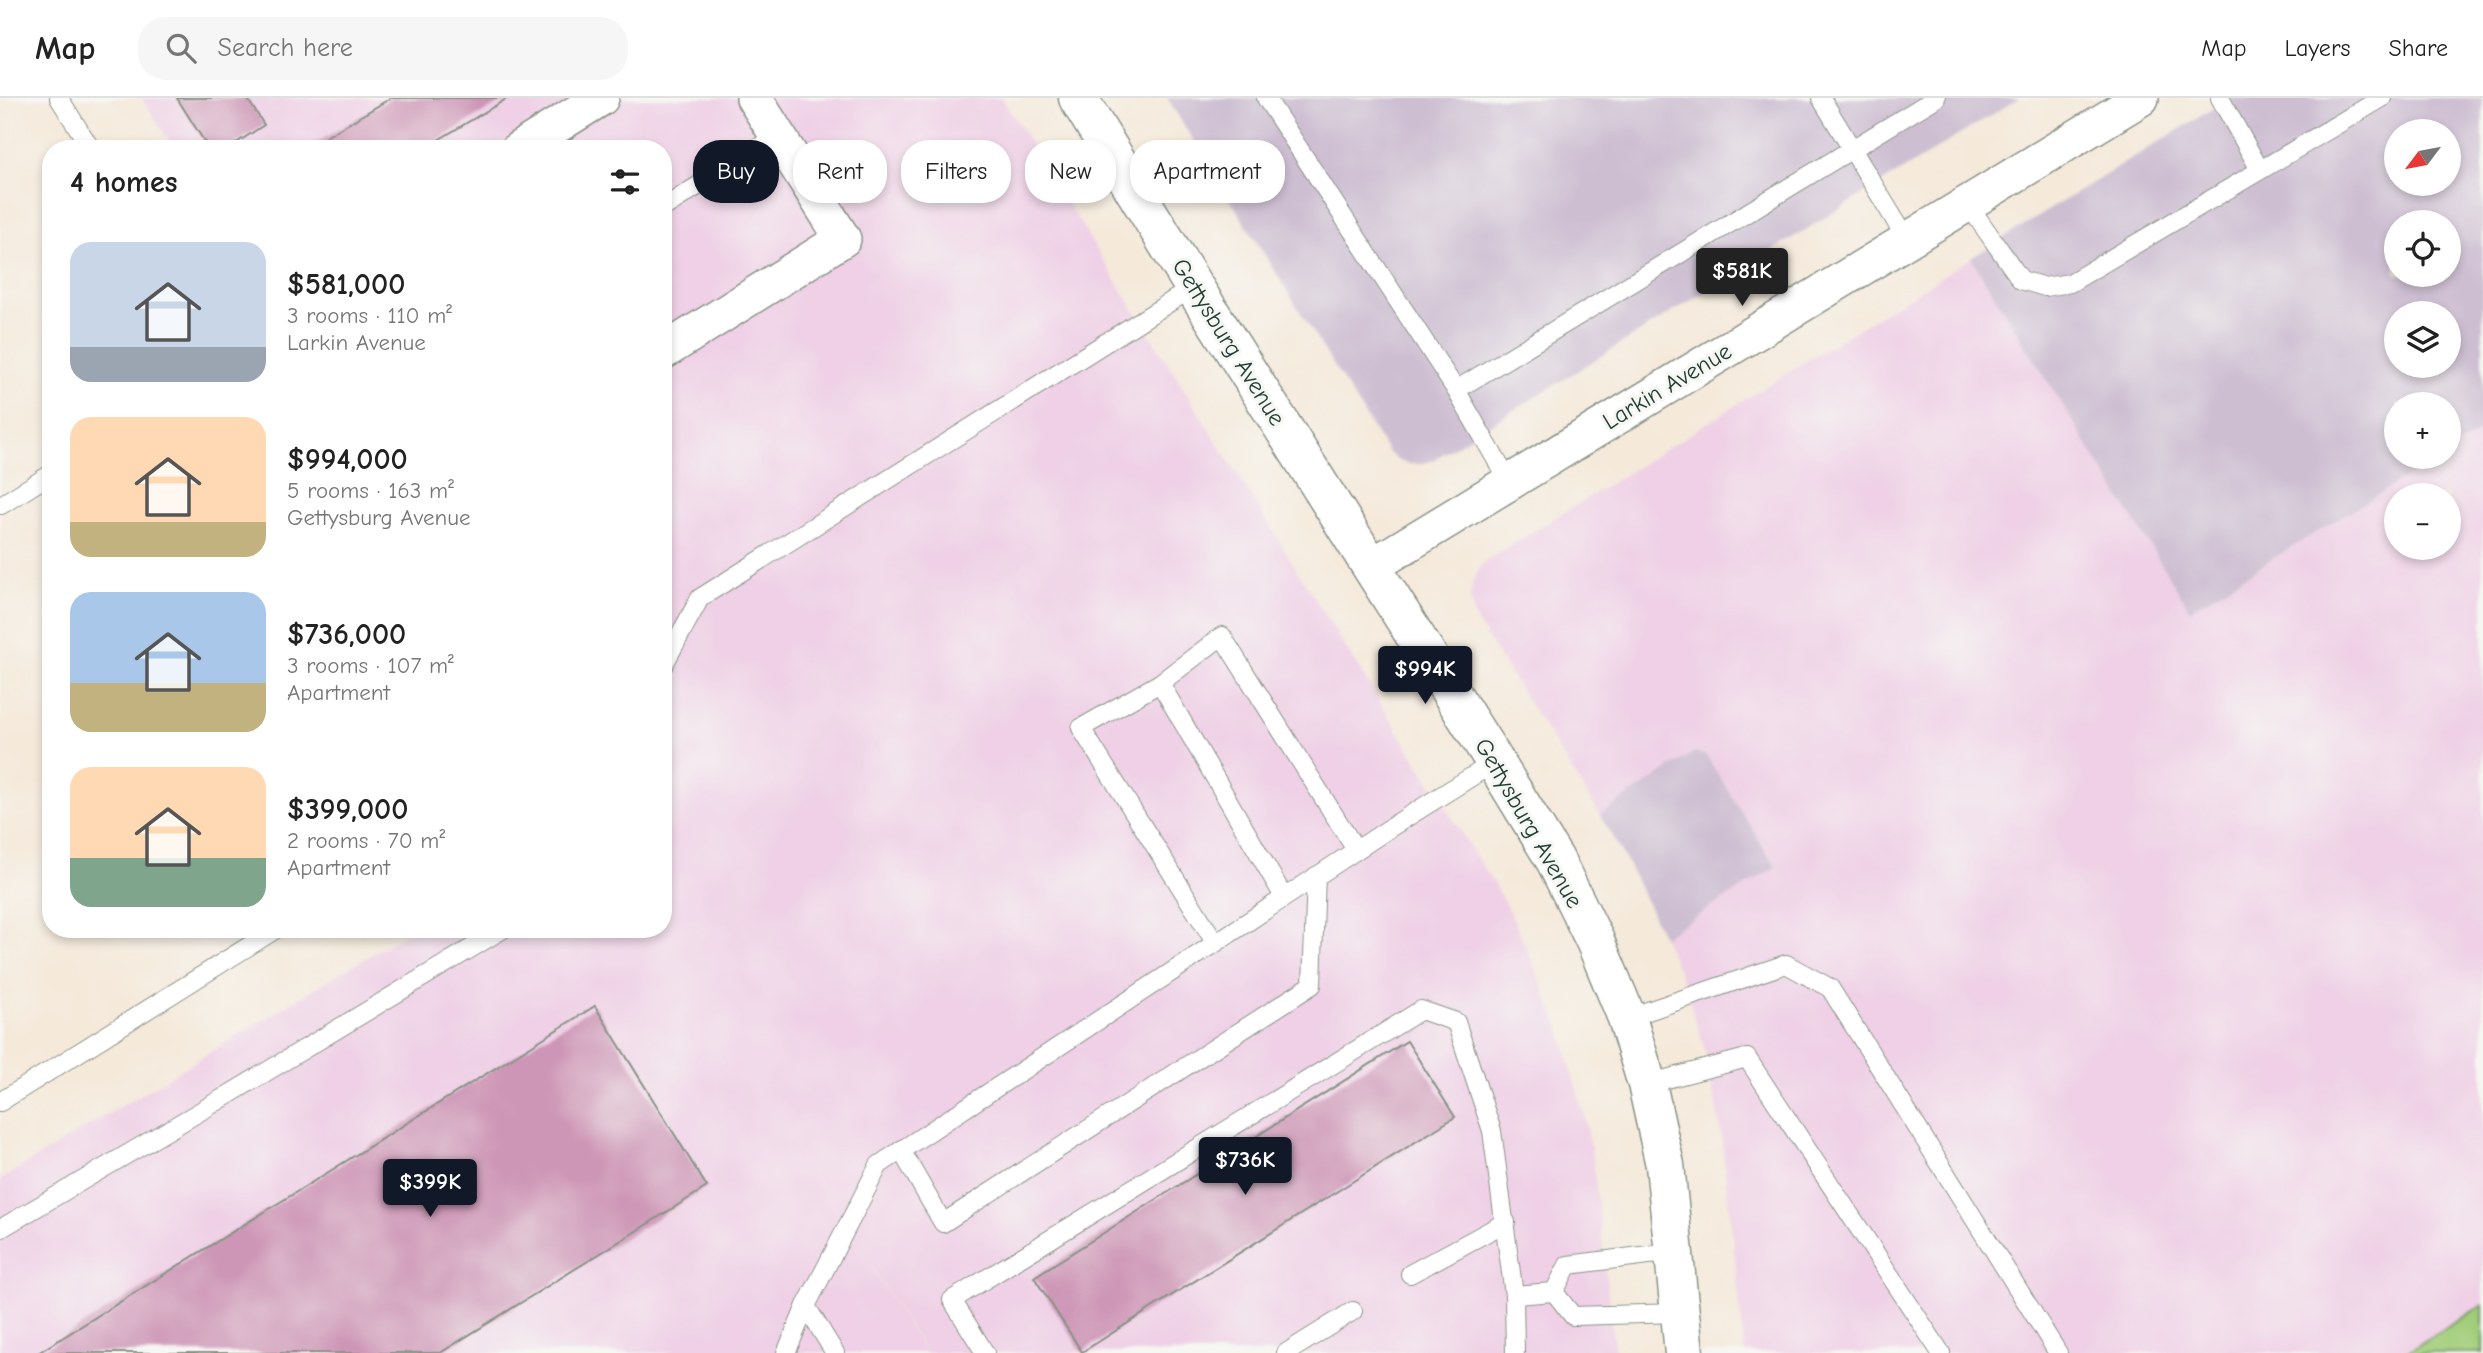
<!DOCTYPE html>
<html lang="en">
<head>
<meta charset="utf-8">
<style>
	:root { --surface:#fff; --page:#f6f6f6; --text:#222; --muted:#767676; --line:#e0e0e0; --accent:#111827 }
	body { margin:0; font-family:"Comic Neue",sans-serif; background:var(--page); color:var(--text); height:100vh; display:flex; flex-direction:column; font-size:26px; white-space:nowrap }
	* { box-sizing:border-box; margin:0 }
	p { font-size:23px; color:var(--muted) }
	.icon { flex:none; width:38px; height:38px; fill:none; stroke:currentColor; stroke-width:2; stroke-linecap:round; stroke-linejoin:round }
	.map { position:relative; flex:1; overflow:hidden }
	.details { position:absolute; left:42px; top:42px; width:630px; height:798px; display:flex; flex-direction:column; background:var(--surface); border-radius:28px; box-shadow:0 4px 10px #0003 }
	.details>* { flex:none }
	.banner { position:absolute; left:693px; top:42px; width:665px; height:63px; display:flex; gap:14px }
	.needle { width:46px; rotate:238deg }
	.fabs { position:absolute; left:2384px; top:21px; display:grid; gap:14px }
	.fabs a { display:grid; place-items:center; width:77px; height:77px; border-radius:50%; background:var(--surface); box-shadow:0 4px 10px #0003; font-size:35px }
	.price { position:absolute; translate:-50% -60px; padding:0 16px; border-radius:7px; background:var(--accent); color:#fff; font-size:23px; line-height:46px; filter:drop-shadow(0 2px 4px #0008) }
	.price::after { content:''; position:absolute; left:50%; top:42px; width:21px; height:16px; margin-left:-10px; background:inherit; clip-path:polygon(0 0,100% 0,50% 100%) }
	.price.active { background:#222; color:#fff }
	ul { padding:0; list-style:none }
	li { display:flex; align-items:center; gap:21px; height:175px; padding:0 28px }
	li span { display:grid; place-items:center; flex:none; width:196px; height:140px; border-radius:21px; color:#555 }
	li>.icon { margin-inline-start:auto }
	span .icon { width:84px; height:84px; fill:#fffc; stroke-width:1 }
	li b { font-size:30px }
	h2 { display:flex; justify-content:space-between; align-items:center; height:84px; padding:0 28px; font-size:30px }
	.chip { padding:0 24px; border-radius:28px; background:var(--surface); box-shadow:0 4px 10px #0003; font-size:24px; line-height:63px }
	.chip.active { background:var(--accent); color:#fff }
	header { display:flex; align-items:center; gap:42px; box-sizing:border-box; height:98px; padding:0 35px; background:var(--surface); border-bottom:2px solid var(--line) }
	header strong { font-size:33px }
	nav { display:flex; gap:38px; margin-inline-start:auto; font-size:24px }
	.search { width:490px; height:63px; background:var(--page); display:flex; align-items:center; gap:18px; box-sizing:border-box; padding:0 24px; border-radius:28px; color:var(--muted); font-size:26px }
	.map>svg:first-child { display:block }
	.built { fill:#efd0e6; fill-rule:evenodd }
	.industrial { fill:#cdbed2; fill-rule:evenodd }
	.green { fill:#a2ce7a; stroke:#608657; stroke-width:2 }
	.building { fill:#cd95b6 }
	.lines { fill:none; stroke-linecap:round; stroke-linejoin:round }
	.lane-casing { stroke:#8a9387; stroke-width:20 }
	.street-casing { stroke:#8a9387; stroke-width:38 }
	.secondary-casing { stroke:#8a9387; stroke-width:41 }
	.lane { stroke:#fff; stroke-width:18 }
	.street { stroke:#fff; stroke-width:35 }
	.secondary { stroke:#fff; stroke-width:38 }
	.labels { text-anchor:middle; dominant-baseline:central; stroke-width:6; stroke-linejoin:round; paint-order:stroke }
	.street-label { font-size:24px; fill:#1f3d34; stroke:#f6f6f2 }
</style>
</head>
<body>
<header>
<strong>Map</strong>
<div class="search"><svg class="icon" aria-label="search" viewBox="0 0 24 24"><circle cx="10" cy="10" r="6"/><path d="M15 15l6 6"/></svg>Search here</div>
<nav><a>Map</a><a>Layers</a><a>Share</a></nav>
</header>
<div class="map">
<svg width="2483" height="1255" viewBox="0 0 2483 1255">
	<rect width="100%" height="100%" fill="#f6f6f2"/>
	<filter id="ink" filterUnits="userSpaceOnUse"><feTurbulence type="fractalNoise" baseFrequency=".0143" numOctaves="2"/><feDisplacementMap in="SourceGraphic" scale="14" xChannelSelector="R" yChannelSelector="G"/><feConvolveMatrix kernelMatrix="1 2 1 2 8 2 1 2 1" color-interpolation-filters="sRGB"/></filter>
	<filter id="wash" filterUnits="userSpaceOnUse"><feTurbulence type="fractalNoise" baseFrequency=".00686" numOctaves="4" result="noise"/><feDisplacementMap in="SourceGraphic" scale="28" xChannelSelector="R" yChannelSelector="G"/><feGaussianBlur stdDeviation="1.57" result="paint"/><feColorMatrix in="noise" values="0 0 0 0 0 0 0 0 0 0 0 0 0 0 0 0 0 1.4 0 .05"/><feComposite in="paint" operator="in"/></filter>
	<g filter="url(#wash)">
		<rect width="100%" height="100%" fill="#f5e9da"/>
		<g class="built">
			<path d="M142 0H1002L1496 790 1517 828 1560 930 1586 1024 1593 1065 1615 1255H926L750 976 925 1255H0V1082L413 831H663V51H174Z"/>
			<path d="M1971 160 2191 512 2439 359H2448V353L2483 332V1207L2405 1255H1745L1721 1035 1706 955 1682 881 1663 839 1776 768 1706 657 1694 654 1600 717 1474 519 1470 499 1473 483 1482 466ZM2396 397H2448V450H2396Z"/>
		</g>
		<g class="industrial">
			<path d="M1167 0H2019L1433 362 1421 366H1408L1397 362 1387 353Z"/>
			<path d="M2230 0H2483V332L2448 353V306H2396V359H2439L2190 512 1971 160ZM2396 33H2448V86H2396ZM2396 124H2448V177H2396ZM2396 215H2448V268H2396Z"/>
			<path d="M1694 654 1706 657 1776 769 1663 839 1628 766 1600 717Z"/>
		</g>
		<path class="green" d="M2483 1207V1255H2405Z"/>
		<g id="blocks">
			<g class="building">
				<path d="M177 0H247L264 27 227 51H209Z"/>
				<path d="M391 0H508L423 51H306Z"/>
				<path d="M595 908 707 1089 440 1255H38Z"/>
				<path d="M1407 943 1455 1019 1082 1254 1034 1179Z"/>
			</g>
		</g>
	</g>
	<g filter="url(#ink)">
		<use href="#blocks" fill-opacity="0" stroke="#8a9387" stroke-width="2"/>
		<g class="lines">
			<defs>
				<g id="lane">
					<path d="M59 0 91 51"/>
					<path d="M1266 0 1456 292 1936 0"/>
					<path d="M1821 0 1907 142"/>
					<path d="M2220 0 2260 72"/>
					<path d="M1967 105 2021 182 2045 189 2070 185 2382 0"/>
					<path d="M663 110 778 37"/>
					<path d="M1456 292 1509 384"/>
					<path d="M1 407 51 376"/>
					<path d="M663 568 700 500 1194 189"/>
					<path d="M1160 585 1222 538 1356 752"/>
					<path d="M1215 844 1081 630 1160 585 1284 799"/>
					<path d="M1627 920 1786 866 1830 890 2058 1255"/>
					<path d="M1647 986 1747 960 1941 1255"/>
					<path d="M0 1004 276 831"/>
					<path d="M901 1052 943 1125 1312 887 1316 778"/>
					<path d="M0 1131 228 997 503 831"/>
					<path d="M1410 1176 1506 1124"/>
					<path d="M1554 1194 1573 1218 1679 1215"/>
					<path d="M1554 1194 1568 1167 1673 1154"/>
					<path d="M1514 1197 1515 1255"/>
					<path d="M786 1255 806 1208"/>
					<path d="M835 1255 806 1208 879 1067 1396 726 1495 664"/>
					<path d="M985 1255 952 1202 1421 912 1456 924 1492 1033 1514 1197 1554 1194"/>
					<path d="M1286 1255 1353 1213"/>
				</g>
				<g id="street">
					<path d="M519 51 601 0"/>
					<path d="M663 254 843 141 754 0"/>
					<path d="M1372 468 2141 0"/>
				</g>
				<path id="secondary" d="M1078 0 1194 189 1495 664 1555 762 1595 843 1627 920 1647 986 1665 1067 1684 1255"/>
			</defs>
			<use href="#lane" class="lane-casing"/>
			<use href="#street" class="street-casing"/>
			<use href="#secondary" class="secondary-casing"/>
			<use href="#lane" class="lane"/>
			<use href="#street" class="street"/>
			<use href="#secondary" class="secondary"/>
		</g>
	</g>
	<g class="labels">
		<g class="street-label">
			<text transform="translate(1229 244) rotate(58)">Gettysburg Avenue</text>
			<text transform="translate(1667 288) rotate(-31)">Larkin Avenue</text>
			<text transform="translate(1529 725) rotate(60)">Gettysburg Avenue</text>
		</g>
	</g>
</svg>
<div class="fabs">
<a><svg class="needle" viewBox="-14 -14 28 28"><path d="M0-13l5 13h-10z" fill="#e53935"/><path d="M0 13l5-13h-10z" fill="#767676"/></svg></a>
<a><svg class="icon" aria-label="locate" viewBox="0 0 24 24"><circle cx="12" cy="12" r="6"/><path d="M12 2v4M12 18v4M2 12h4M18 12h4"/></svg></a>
<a><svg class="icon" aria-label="layers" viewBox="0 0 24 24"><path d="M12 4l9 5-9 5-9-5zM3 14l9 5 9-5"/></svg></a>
<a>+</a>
<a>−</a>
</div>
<b class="price active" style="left:1742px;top:210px">$581K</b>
<b class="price" style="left:1425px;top:608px">$994K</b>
<b class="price" style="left:1245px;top:1099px">$736K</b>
<b class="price" style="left:430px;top:1121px">$399K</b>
<div class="banner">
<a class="chip active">Buy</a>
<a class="chip">Rent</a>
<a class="chip">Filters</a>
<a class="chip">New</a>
<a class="chip">Apartment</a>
</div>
<section class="details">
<h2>4 homes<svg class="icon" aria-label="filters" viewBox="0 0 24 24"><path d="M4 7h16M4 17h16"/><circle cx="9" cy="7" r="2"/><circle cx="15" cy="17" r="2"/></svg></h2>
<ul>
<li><span style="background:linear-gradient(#c9d6e8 75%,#9aa5b1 0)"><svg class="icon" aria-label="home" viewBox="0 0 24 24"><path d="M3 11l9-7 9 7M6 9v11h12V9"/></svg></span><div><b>$581,000</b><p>3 rooms · 110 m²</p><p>Larkin Avenue</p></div></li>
<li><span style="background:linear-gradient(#ffd9b3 75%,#c2b280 0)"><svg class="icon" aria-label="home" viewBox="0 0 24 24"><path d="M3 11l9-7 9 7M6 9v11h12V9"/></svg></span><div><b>$994,000</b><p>5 rooms · 163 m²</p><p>Gettysburg Avenue</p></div></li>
<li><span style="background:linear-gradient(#a9c7e8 65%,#c2b280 0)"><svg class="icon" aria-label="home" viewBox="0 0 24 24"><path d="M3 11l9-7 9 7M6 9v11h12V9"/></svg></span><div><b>$736,000</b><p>3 rooms · 107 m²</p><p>Apartment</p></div></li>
<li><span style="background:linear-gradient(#ffd9b3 65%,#7fa58c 0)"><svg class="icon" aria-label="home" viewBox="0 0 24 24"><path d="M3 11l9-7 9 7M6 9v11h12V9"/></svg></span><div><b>$399,000</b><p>2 rooms · 70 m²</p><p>Apartment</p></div></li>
</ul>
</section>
</div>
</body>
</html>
